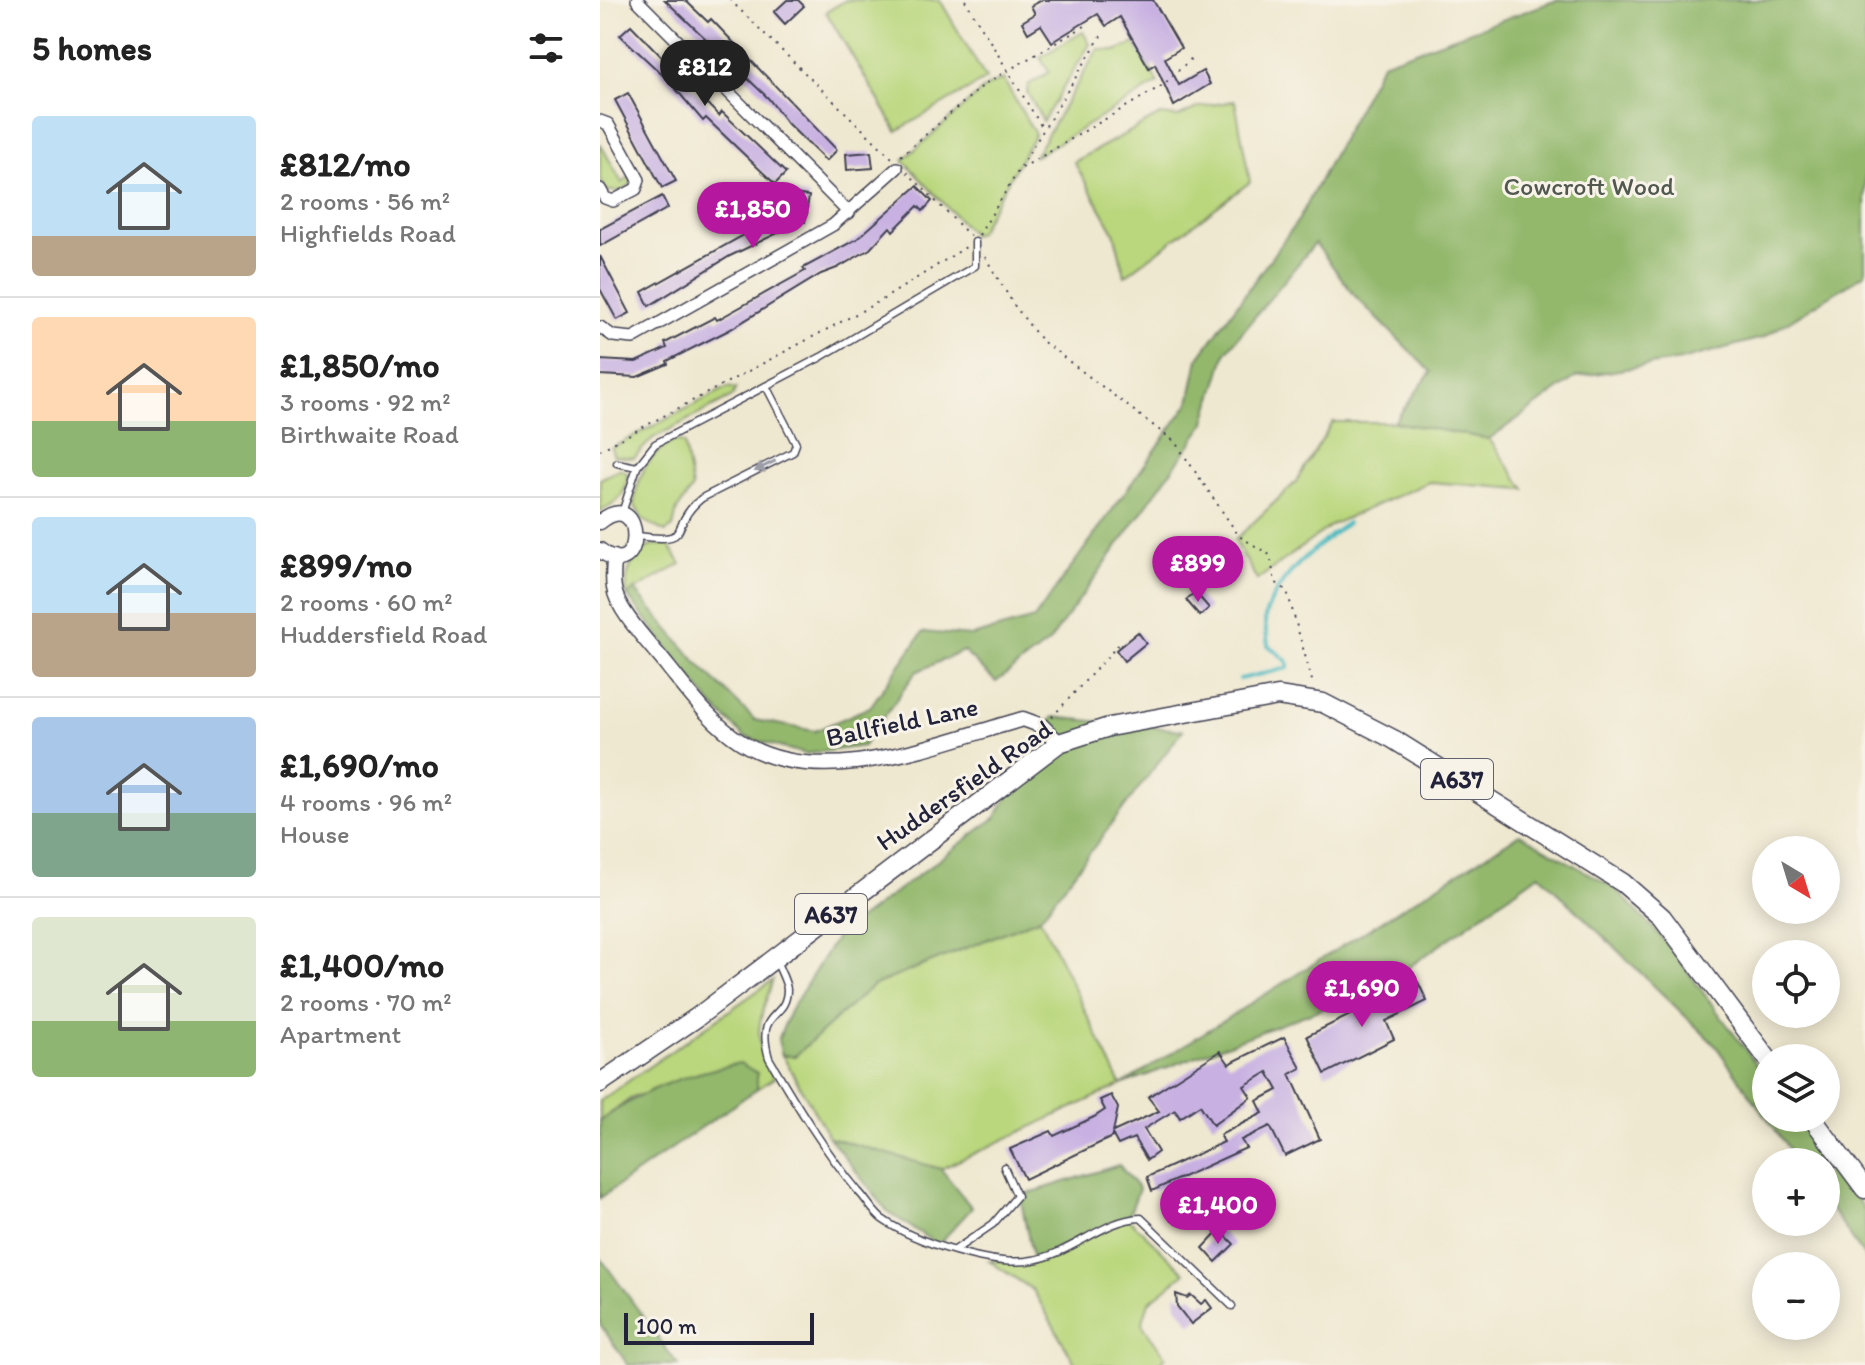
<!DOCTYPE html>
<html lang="en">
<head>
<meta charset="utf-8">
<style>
	:root { --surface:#fff; --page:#f2f2f2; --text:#222; --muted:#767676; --line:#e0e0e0; --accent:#b5179e }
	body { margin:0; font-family:Itim,sans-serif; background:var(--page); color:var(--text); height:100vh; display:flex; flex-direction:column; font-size:30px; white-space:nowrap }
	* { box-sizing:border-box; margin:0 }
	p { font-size:26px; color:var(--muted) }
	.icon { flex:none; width:44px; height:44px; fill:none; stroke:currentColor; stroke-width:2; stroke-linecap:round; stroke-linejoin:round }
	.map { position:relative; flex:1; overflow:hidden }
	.details { display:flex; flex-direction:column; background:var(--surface); width:600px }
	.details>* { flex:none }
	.needle { width:52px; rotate:142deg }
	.buttons { position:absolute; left:1152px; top:836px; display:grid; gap:16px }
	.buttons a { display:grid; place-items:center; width:88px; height:88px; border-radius:50%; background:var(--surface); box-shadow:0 4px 20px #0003; font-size:40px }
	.scale { position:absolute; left:24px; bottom:20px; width:190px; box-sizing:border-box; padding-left:8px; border:4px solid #22223b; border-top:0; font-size:22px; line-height:28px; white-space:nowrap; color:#22223b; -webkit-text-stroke:6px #f7f3e8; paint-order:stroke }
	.price { position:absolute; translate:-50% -68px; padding:0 18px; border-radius:28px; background:var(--accent); color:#fff; font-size:26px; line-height:52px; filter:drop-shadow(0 2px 4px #0008) }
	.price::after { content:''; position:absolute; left:50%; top:48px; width:24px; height:18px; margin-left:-12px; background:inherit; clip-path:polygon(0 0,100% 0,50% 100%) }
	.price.selected { background:#222; color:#fff }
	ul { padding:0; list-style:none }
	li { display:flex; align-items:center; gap:24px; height:200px; padding:0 32px }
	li+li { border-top:2px solid var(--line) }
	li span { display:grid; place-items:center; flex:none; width:224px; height:160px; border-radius:8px; color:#555 }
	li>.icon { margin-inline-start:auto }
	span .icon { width:96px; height:96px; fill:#fffc; stroke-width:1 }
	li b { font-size:34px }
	h2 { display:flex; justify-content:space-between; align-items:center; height:96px; padding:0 32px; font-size:34px }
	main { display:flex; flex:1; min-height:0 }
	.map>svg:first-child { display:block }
	.green { fill:#bad77d; stroke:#6e7c5c; stroke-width:2 }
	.forest { fill:#93b86c; stroke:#5a6d54; stroke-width:2 }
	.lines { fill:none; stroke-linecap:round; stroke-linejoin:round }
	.stream { stroke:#4ab9c1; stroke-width:4 }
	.building { fill:#c8b1e2 }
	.service-casing { stroke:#414051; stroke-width:9 }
	.minor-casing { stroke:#414051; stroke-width:14 }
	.tertiary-casing { stroke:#414051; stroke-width:17 }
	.trunk-casing { stroke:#414051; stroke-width:21 }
	.path { stroke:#414051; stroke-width:2; stroke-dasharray:2 6; stroke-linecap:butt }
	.service { stroke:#fff; stroke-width:6 }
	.minor { stroke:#fff; stroke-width:11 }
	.tertiary { stroke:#fff; stroke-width:14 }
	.trunk { stroke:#fff; stroke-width:18 }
	.oneway { fill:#9c9ca7 }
	.labels { text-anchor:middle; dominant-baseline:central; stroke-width:6; stroke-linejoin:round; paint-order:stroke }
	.shield { fill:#f7f3e8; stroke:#62616f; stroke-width:2 }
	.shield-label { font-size:24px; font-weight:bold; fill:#22223b }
	.park-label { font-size:26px; fill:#50584f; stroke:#f7f3e8 }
	.street-label { font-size:26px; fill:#22223b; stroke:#f7f3e8 }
</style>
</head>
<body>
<main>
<section class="details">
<h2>5 homes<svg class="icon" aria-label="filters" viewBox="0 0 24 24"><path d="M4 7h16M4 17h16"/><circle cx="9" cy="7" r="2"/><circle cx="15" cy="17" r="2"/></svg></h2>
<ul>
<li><span style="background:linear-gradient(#bfe0f5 75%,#b9a48a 0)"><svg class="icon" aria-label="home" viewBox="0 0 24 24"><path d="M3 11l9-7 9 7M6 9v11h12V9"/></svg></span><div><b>£812/mo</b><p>2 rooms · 56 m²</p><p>Highfields Road</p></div></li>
<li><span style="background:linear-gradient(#ffd9b3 65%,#8fb573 0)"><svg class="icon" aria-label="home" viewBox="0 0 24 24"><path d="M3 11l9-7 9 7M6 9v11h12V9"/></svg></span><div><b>£1,850/mo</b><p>3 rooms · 92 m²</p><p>Birthwaite Road</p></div></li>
<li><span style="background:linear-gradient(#bfe0f5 60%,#b9a48a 0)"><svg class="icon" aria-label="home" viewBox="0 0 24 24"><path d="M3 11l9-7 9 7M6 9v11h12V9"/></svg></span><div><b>£899/mo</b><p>2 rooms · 60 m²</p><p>Huddersfield Road</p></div></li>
<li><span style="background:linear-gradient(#a9c7e8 60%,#7fa58c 0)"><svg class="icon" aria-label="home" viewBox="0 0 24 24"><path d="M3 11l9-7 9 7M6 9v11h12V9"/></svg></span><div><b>£1,690/mo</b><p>4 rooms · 96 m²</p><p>House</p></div></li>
<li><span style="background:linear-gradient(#dfe7d0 65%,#8fb573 0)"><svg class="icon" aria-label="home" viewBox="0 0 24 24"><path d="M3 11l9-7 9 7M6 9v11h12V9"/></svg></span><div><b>£1,400/mo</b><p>2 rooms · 70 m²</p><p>Apartment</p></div></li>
</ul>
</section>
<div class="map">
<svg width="1265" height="1365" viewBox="0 0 1265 1365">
	<rect width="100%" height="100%" fill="#f7f3e8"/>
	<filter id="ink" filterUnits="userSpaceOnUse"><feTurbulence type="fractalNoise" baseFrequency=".0125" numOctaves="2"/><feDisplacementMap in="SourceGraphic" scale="16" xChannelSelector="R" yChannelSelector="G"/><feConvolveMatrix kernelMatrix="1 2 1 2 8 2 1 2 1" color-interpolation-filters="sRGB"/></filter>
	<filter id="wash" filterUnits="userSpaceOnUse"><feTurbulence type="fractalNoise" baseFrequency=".006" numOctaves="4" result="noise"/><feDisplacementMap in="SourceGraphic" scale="32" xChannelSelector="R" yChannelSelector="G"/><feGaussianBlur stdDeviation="1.8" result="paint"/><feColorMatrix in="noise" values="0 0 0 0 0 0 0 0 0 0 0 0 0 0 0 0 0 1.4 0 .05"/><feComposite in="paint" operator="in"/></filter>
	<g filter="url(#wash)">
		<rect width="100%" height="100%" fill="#efe8d0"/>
		<g class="green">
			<path d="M246 0H340L386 79 297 131 226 12Z"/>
			<path d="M483 32 490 44 443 121 427 92 428 85 449 72 440 57Z"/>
			<path d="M535 43 558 83 434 157 498 49 516 51Z"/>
			<path d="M403 79 435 134 378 233 373 235 303 160 386 87Z"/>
			<path d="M635 101 650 182 525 276 514 232 474 162 560 115 578 117 599 107Z"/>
			<path d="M0 143 22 183 30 176 31 184 21 191H7L0 179Z"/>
			<path d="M128 387 136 389 132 397 53 438 34 458 14 456 11 448Z"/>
			<path d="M733 422H794L889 439 925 489 829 482 733 524 657 580 635 540 695 483Z"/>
			<path d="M76 440 84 444 92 488 77 510 73 527 65 532 43 520 34 504C38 473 49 454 76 440Z"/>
			<path d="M20 469 27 473C28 493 18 504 0 511V479Z"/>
			<path d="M52 545H68L81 564 27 595C24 573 32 556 52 545Z"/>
			<path d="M440 918 521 1085 341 1169 229 1137 182 1055 195 1056 272 986Z"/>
			<path d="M173 980C159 1022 150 1038 174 1078L157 1089V1073L34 1096 0 1121V1101Z"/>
			<path d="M528 1218 585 1273 549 1302 542 1324 566 1357 557 1365H476L433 1290 389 1261H433Z"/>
		</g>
		<g class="forest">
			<path d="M957 0H1265V274L1162 338 1081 360 976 377 889 439 794 422 831 372 755 296 715 243 626 352 604 425 449 642 396 682 363 651 316 672 263 746 205 754 145 737 112 705 27 595 35 590 99 665 155 720 215 731 270 707 323 632 372 636 434 619 589 403 598 359 699 219 782 63Z"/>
			<path d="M453 717 583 730 440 918 272 986 195 1056 182 1055 178 1040 190 1011 237 936 396 817Z"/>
			<path d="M920 834 1016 889 1064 940 1166 1077V1117L1115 1045 939 874 784 985 521 1085Z"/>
			<path d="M140 1063 157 1073V1089L0 1198V1121C44 1088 87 1074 140 1063Z"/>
			<path d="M1167 1118H1197L1265 1210V1257L1226 1202V1162H1198Z"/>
			<path d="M229 1137 341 1169 372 1208 338 1245 288 1212Z"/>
			<path d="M519 1165 539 1189 528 1218 433 1261 420 1196Z"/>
			<path d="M0 1257 78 1365H28L0 1324Z"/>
		</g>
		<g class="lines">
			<path class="stream" d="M640 679 688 668V662L668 645C667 635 663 621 666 613 680 573 717 547 747 523"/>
		</g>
		<g id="blocks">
			<g class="building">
				<path d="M65 0H85L108 22 111 19 237 150 226 161 188 124 168 98Z"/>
				<path d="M187 0H198L204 6 185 24 174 12Z"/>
				<path d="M442 0H553L581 48 565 58 579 85 603 71 610 84 574 106 555 64 549 68 520 17 506 26 498 14 452 42 441 25 428 33 422 22 435 14 431 6Z"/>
				<path d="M31 25 119 116 122 112 186 173 175 184 106 118 103 121 69 81 20 35Z"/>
				<path d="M28 93 76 181 62 188 15 100Z"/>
				<path d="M271 152 273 168 247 170 246 154Z"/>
				<path d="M317 186 332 201 323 211 318 206 293 231 290 227 270 249 237 268 221 274 129 330 67 361 68 364 37 377 0 375V360L36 362 67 348 65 343 115 317 117 320 205 271 203 268 257 239Z"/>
				<path d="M194 194 209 196 205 222 191 220Z"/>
				<path d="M62 196 68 208 0 246V229Z"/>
				<path d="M174 218 182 231 130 256 49 306 42 292Z"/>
				<path d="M0 256 30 313 17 320 0 289Z"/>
				<path d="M595 592 609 608 600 616 586 600Z"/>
				<path d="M538 632 546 643 524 661 516 650Z"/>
				<path d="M818 982 827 1001 786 1021 794 1039 725 1074 707 1036Z"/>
				<path d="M684 1037 701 1068 690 1074 720 1139 685 1156 670 1126 641 1140 646 1148 552 1191 547 1177 624 1142 620 1135 663 1113 657 1101 678 1090 668 1072 644 1086 651 1097 613 1125 600 1105 580 1118 575 1110 544 1129 558 1152 547 1160 534 1138 518 1145 512 1134V1137L425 1179 410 1149 451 1131 454 1136 494 1117 505 1110 500 1100 511 1095 518 1108 513 1132 559 1111 548 1097 620 1051 629 1064Z"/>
				<path d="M620 1230 634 1244 616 1262 603 1248Z"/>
				<path d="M576 1294 587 1298 591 1295 601 1304 606 1300 612 1308 591 1324 577 1306Z"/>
			</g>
		</g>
	</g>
	<g filter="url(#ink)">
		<use href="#blocks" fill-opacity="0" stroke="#414051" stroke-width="2"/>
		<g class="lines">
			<defs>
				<g id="service">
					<path d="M17 463 37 467"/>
					<path d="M21 516 37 467 55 444 221 357 375 266V242"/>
					<path d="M37 536C98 544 65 528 102 498L193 452 196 444 166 386"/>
					<path d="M176 960C179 969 187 982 187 990 186 1022 155 1008 169 1058 196 1104 224 1150 258 1191 266 1199 273 1212 282 1219 315 1242 394 1268 433 1260 471 1254 504 1219 541 1218L632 1306"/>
					<path d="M355 1250 393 1224 417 1196 404 1167"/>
				</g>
				<g id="minor">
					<path d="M37 0 249 213"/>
					<path d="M0 121 8 124 39 180 36 189 13 201 5 198 0 189"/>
					<path d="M0 327 13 336 33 338 233 225 297 168"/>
				</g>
				<g id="tertiary">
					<path d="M0 522C46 484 46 588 0 550"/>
					<path d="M14 557C14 567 12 578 14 588 17 612 54 648 69 668 90 694 112 724 141 742 221 793 340 742 423 719L442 726 459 743"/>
				</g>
				<g id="trunk">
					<path d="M0 1083 96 1018 459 743 509 727 678 696 723 703 793 739 1023 883 1062 917 1167 1058"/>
					<path d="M1212 1118 1265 1189"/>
				</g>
			</defs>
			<use href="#service" class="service-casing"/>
			<use href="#minor" class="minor-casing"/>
			<use href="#tertiary" class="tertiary-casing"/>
			<use href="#trunk" class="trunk-casing"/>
			<g class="path">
				<path d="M130 0 292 158"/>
				<path d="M365 0 443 129"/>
				<path d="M301 156 386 83 485 26"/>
				<path d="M422 168 563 85 594 56"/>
				<path d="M307 172 370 236"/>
				<path d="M379 235 501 36"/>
				<path d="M385 257 414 305 441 340 575 442 639 536 670 555 675 582 687 591 713 684"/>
				<path d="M0 450 282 300 366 247"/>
				<path d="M452 717 521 642"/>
			</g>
			<use href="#service" class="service"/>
			<use href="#minor" class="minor"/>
			<use href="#tertiary" class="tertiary"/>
			<use href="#trunk" class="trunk"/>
		</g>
		<defs><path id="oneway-solid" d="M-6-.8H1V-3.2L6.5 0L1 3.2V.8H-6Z" transform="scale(2)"/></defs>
		<use class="oneway" href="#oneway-solid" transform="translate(165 466) rotate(153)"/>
	</g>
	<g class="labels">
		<g class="shield">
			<rect x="821" y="759" width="72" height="40" rx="6"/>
			<rect x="195" y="894" width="72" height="40" rx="6"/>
		</g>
		<g class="shield-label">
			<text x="857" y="779">A637</text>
			<text x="231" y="914">A637</text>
		</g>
		<g class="park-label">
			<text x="989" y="186">Cowcroft Wood</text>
		</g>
		<g class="street-label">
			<text transform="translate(302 722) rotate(-12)">Ballfield Lane</text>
			<text transform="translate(364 785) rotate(-35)">Huddersfield Road</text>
		</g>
	</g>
</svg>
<div class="buttons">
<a><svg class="needle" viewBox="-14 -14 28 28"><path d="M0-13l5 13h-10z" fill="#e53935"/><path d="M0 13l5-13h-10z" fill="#767676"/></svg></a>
<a><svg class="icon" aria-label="locate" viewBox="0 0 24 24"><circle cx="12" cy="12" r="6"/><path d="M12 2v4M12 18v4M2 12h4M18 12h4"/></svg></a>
<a><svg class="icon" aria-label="layers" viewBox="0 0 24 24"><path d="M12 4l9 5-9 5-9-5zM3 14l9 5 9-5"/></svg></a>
<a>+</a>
<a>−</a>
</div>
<div class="scale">100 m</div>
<b class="price selected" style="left:105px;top:108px">£812</b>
<b class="price" style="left:153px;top:250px">£1,850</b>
<b class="price" style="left:598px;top:604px">£899</b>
<b class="price" style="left:762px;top:1029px">£1,690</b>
<b class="price" style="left:618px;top:1246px">£1,400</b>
</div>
</main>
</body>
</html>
